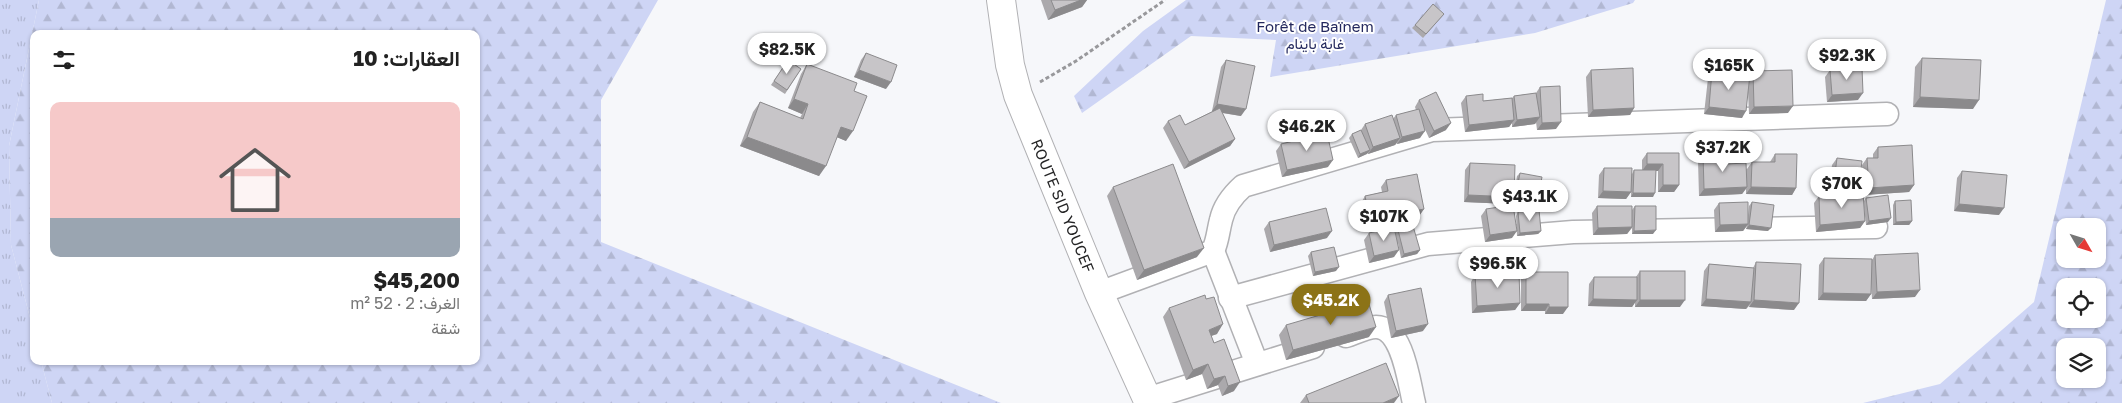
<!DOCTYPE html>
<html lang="ar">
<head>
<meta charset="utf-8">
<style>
	:root { --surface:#fff; --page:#f2f2f2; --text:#222; --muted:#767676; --accent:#8c7317 }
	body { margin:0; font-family:"Golos Text",Vazirmatn,sans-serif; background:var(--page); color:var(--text); direction:rtl; height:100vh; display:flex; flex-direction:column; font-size:19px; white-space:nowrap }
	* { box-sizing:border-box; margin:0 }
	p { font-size:16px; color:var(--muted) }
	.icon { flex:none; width:28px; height:28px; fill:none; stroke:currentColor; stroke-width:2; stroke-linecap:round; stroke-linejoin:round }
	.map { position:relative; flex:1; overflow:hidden; direction:ltr }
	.details { position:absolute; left:30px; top:30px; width:450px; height:335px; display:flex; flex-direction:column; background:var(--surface); border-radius:10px; box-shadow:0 1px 4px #0004; direction:rtl }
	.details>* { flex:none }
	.needle { width:32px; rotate:129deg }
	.controls { position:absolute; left:2056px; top:218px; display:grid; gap:10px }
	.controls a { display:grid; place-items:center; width:50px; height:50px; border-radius:10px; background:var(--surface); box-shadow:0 1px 4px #0004; font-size:25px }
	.price { position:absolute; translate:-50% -42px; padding:0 11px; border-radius:18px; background:#fff; color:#222; font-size:16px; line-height:32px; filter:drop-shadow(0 1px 2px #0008) }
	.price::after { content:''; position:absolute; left:50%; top:30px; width:15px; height:11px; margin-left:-8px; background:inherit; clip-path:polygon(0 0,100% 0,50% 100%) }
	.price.active { background:var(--accent); color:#fff }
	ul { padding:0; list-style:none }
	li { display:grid; align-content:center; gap:10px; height:265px; padding:0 20px }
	li span { display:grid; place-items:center; height:155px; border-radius:10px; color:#555 }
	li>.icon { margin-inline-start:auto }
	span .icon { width:90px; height:90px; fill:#fffc; stroke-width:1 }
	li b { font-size:21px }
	h2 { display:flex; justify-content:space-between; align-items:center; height:60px; padding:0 20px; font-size:21px }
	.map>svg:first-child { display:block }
	.grass { fill:url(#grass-tufts) }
	.forest { fill:url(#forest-firs); fill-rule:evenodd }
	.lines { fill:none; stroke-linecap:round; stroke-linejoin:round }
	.street-casing { stroke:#b1b1b4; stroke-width:25 }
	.primary-casing { stroke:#b1b1b4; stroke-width:30 }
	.path { stroke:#98989b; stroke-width:3; stroke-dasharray:4 2.5; stroke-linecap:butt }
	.street { stroke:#fff; stroke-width:22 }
	.primary { stroke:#fff; stroke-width:28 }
	.wall { fill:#aba9ac }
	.shaded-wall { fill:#8b8a8c }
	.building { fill:#c7c5c8; stroke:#8b8a8c }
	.labels { text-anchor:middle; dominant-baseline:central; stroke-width:4; stroke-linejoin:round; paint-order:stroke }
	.park-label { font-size:15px; fill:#24295e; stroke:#fff }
	.street-label { font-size:15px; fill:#242425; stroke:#fff }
</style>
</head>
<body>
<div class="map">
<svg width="2122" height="403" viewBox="0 0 2122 403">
	<defs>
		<pattern id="grass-tufts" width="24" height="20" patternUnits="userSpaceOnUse" patternTransform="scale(1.25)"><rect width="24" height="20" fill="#ced5f5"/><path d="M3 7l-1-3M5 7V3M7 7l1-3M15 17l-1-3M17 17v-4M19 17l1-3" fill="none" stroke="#b1b7d2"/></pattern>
		<pattern id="forest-firs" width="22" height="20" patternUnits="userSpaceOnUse" patternTransform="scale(1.25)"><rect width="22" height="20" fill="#ced5f5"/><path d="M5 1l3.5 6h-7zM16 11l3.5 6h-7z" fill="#b1b7d2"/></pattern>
	</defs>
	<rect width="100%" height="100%" fill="#f6f7fa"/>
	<path class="grass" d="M0 0H39L9 146 11 245 34 333V361H41L52 403H0Z"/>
	<g class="forest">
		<path d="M39 0H658L601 100V242L1001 403H52L41 361H476V34H34V333L11 245 9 146Z"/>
		<path d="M1186 0H1635L1633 3 1535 33 1270 77 1276 40 1191 36 1082 113 1074 96 1143 31Z"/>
		<path d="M2106 0H2122V403H1863L1940 384 2034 302ZM2098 226V259H2065V226ZM2065 286H2098V319H2065ZM2065 346H2098V379H2065Z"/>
	</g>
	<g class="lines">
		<defs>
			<g id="street">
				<path d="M1213 251 1257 364"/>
				<path d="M1099 293 1213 251C1218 240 1218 231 1221 220 1224 206 1233 195 1243 186L1432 130 1887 114"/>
				<path d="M1230 298 1428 244 1573 232 1876 227"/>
				<path d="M1346 336C1355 333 1367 327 1376 327 1403 327 1409 383 1414 403"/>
				<path d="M1147 399 1313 347"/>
			</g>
			<g id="primary">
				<path id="s1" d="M1001 0 1010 65 1018 95 1099 293 1149 403"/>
			</g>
		</defs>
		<use href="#street" class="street-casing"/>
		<use href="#primary" class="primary-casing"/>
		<path class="path" d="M1040 82 1076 61 1165 0"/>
		<use href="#street" class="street"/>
		<use href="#primary" class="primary"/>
	</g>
	<g class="wall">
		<path d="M1041 0H1087L1082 7 1048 20Z"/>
		<path d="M1444 14 1423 38 1412 28 1415 25Z"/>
		<path d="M866 53 886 89 854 77 861 60Z"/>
		<path d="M1922 58 1973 109 1913 107 1915 67Z"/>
		<path d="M788 60 801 69 785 94 771 85Z"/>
		<path d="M1226 60 1241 116 1222 113 1235 139 1230 146 1184 169 1163 128 1168 121 1185 125 1213 111H1212L1221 67Z"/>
		<path d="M807 64 854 91 846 141 837 137 819 176 740 146 753 112 760 102 800 118 802 114 788 108 801 74Z"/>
		<path d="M1591 70 1634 108 1630 115 1588 117 1586 77Z"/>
		<path d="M1830 70 1858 100 1827 102 1825 77Z"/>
		<path d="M1712 71 1750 75 1753 71 1788 113 1749 114 1748 92 1742 118 1704 114 1708 78Z"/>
		<path d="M1540 87 1556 129 1537 130 1536 122 1535 124 1512 127V123L1509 127 1465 132 1461 103 1466 96 1483 101 1512 98 1514 96 1536 93Z"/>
		<path d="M1419 100 1446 130 1429 138 1423 125 1420 138 1397 144V143L1395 145 1368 154V153L1358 158 1349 138 1352 134 1361 130 1365 124 1393 119 1396 115 1416 110 1415 107Z"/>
		<path d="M1281 144 1328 167 1282 177 1276 151Z"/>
		<path d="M1878 147 1914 185 1909 192 1864 195 1862 165 1867 158H1873V154Z"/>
		<path d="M1647 153H1679V185L1674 192H1658V171H1656L1653 197H1631V192L1626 199 1598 198 1599 175 1604 168 1632 174 1634 170H1642V160Z"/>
		<path d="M1703 154 1726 164 1747 169 1752 162H1770L1775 154 1796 188 1792 195 1746 194V189L1742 194 1699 196 1698 161Z"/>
		<path d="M1837 158 1854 192 1829 189 1832 165Z"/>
		<path d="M1470 163 1514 197 1517 176 1520 173 1538 198 1535 202 1514 197 1509 204 1464 202 1465 170Z"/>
		<path d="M1962 171 1999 215 1954 211 1957 178Z"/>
		<path d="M1386 180 1424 209 1419 216 1365 227 1361 203 1365 196 1382 192 1381 187Z"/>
		<path d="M1113 187 1197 257 1137 280 1107 196Z"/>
		<path d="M1819 196 1864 201 1866 198 1888 222 1866 225 1864 207 1865 221 1860 228 1816 232 1814 203Z"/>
		<path d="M1895 201 1912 221 1909 225H1893V205Z"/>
		<path d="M1752 202 1768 231 1746 229 1747 226 1743 231 1715 232 1714 210 1719 203 1748 215 1749 206Z"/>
		<path d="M1597 206 1632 210 1635 206 1653 234H1632V228L1627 234 1593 235 1592 213Z"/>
		<path d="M1486 209 1512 238 1485 242 1481 216Z"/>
		<path d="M1518 212 1541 231 1538 234 1517 236 1516 216Z"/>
		<path d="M1269 222 1327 238 1270 252 1264 229Z"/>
		<path d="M1398 230 1420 250 1417 254 1401 258 1398 243 1394 257 1369 263 1364 240 1369 233H1395Z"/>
		<path d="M1311 252 1336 271 1313 276 1308 256Z"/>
		<path d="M1875 255 1915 297 1872 299 1871 284V294L1866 301 1818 300 1819 265 1824 258 1872 260Z"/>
		<path d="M1756 262 1794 310 1749 307 1750 305 1746 309 1701 306 1704 271 1709 264 1753 268Z"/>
		<path d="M1640 271 1680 307H1635V302L1632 307 1588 306 1589 284 1594 277H1636Z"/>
		<path d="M1526 272 1563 314H1545V311H1521V279Z"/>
		<path d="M1475 275 1520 303 1515 310 1472 313 1471 282Z"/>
		<path d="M1388 295 1423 331 1391 338 1384 302Z"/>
		<path d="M1169 308 1217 334 1211 336 1234 391 1222 396 1218 385 1207 389 1202 374 1186 380 1163 317Z"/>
		<path d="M1286 325 1369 337 1286 360 1279 335Z"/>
		<path d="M1306 395 1394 403H1300Z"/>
	</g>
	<g class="shaded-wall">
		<path d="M1081 0H1087L1082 7 1048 20 1055 10Z"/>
		<path d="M859 70 891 82 886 89 854 77Z"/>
		<path d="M1863 93 1858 100 1827 102 1832 95Z"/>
		<path d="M1920 97 1979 100 1973 109 1913 107Z"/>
		<path d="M794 99 808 104 802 114 788 108Z"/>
		<path d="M1217 104 1246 109 1241 116 1212 111Z"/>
		<path d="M1793 106 1788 113 1749 114 1754 107Z"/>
		<path d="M1709 107 1746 111 1742 118 1704 114Z"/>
		<path d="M1634 108 1630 115 1588 117 1593 110Z"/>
		<path d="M1540 117 1535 124 1512 127 1517 120Z"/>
		<path d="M1514 120 1509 127 1465 132 1469 125Z"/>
		<path d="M1561 122 1556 129 1537 130 1542 123Z"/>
		<path d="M1451 123 1446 130 1429 138 1434 131Z"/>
		<path d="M841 127 853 131 846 141 834 136Z"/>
		<path d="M1425 131 1420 138 1397 144 1402 137Z"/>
		<path d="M747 137 826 166 819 176 740 146Z"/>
		<path d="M1400 138 1395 145 1368 154 1373 147Z"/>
		<path d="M1235 139 1230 146 1184 169 1189 162Z"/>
		<path d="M1370 150 1367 154 1358 158 1360 154Z"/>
		<path d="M1333 160 1328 167 1282 177 1287 170Z"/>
		<path d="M1647 164H1663L1658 171H1642Z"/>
		<path d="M1834 182 1859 185 1854 192 1829 189Z"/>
		<path d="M1663 185H1679L1674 192H1658Z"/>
		<path d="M1914 185 1909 192 1864 195 1869 188Z"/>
		<path d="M1747 187 1742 194 1699 196 1704 189Z"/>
		<path d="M1751 187 1796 188 1792 195 1746 194Z"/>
		<path d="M1603 191 1631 192 1626 199 1598 198Z"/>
		<path d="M1633 193H1655L1653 197H1631Z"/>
		<path d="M1516 194 1538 198 1535 202 1513 198Z"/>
		<path d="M1468 195 1514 197 1509 204 1464 202Z"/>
		<path d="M1959 204 2004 208 1999 215 1954 211Z"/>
		<path d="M1424 209 1419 216 1365 227 1370 220Z"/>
		<path d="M1891 218 1888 222 1866 225 1869 221Z"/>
		<path d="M1865 221 1860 228 1816 232 1820 225Z"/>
		<path d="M1912 221 1909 225H1893L1896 222Z"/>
		<path d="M1748 224 1743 231 1715 232 1720 225Z"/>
		<path d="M1749 225 1771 228 1768 231 1746 229Z"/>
		<path d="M1632 227 1627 234 1593 235 1598 228Z"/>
		<path d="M1656 230 1653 234H1632L1634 231Z"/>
		<path d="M1332 231 1327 238 1270 252 1274 245Z"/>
		<path d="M1517 231 1512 238 1485 242 1490 235Z"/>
		<path d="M1541 231 1538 234 1517 236 1520 233Z"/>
		<path d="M1204 248 1197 257 1137 280 1144 270Z"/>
		<path d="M1399 250 1394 257 1369 263 1374 256Z"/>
		<path d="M1420 250 1417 254 1401 258 1404 254Z"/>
		<path d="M1339 267 1336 271 1313 276 1315 272Z"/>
		<path d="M1920 290 1915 297 1872 299 1877 292Z"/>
		<path d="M1823 293 1871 294 1866 301 1818 300Z"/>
		<path d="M1593 299 1637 300 1632 307 1588 306Z"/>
		<path d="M1706 299 1751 302 1746 309 1701 306Z"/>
		<path d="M1640 300H1685L1680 307H1635Z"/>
		<path d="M1754 300 1799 303 1794 310 1749 307Z"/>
		<path d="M1520 303 1515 310 1472 313 1477 306Z"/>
		<path d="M1526 304H1549L1545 311H1521Z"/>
		<path d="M1549 307H1568L1563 314H1545Z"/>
		<path d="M1223 324 1217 334 1202 339 1209 330Z"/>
		<path d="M1428 324 1423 331 1391 338 1396 331Z"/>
		<path d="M1376 327 1369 337 1286 360 1293 350Z"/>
		<path d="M1208 364 1202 374 1186 380 1193 370Z"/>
		<path d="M1225 376 1218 385 1207 389 1214 379Z"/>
		<path d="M1240 382 1234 391 1222 396 1228 386Z"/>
		<path d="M1399 396 1394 403H1383Z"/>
	</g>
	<g class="building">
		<path d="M1051 0H1081L1055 10Z"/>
		<path d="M1433 4 1444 14 1426 34 1415 25Z"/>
		<path d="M866 53 897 65 891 82 859 70Z"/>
		<path d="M1922 58 1981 60 1979 100 1920 97Z"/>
		<path d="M788 60 801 69 787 90 774 81Z"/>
		<path d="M1226 60 1255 66 1246 109 1217 104Z"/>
		<path d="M807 64 857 83 854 91 867 96 853 131 841 127 826 166 747 137 760 102 803 119 808 104 794 99Z"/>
		<path d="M1633 68 1634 108 1593 110 1591 70Z"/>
		<path d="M1862 68 1863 93 1832 95 1830 70Z"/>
		<path d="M1792 70 1793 106 1754 107 1753 71Z"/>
		<path d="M1712 71 1750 74 1746 111 1709 107Z"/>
		<path d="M1560 86 1561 122 1542 123 1540 87Z"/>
		<path d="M1436 92 1451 123 1434 131 1419 100Z"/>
		<path d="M1536 93 1540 117 1517 120 1514 96Z"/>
		<path d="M1483 94V101L1512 98 1514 120 1469 125 1466 96Z"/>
		<path d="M1220 108 1235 139 1189 162 1168 121 1180 115 1185 125Z"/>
		<path d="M1419 109 1425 131 1402 137 1396 115Z"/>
		<path d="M1392 115 1400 138 1373 147 1365 124Z"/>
		<path d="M1361 130 1370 150 1360 154 1352 134Z"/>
		<path d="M1327 133 1333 160 1287 170 1281 144Z"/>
		<path d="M1912 145 1914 185 1869 188 1867 158H1878V147Z"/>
		<path d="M1647 153H1679V185H1663V164H1647Z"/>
		<path d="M1726 153V164L1746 163 1747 187 1704 189 1703 154Z"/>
		<path d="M1775 154H1797L1796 188 1751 187 1752 162H1775Z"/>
		<path d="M1837 158 1862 161 1859 185 1834 182Z"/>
		<path d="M1470 163 1515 165 1514 197 1468 195Z"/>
		<path d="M1173 164 1204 248 1144 270 1113 187Z"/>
		<path d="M1604 168H1632L1631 192 1603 191Z"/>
		<path d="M1634 170H1656L1655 193H1633Z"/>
		<path d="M1962 171 2007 175 2004 208 1959 204Z"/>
		<path d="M1520 173 1542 177 1538 198 1516 194Z"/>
		<path d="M1417 174 1424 209 1370 220 1365 196 1388 191 1386 180Z"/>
		<path d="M1863 193 1865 221 1820 225 1819 196Z"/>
		<path d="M1888 195 1891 218 1869 221 1866 198Z"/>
		<path d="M1911 200 1912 221 1896 222 1895 201Z"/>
		<path d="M1748 202V224L1720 225 1719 203Z"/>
		<path d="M1752 202 1774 205 1771 228 1749 225Z"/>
		<path d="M1513 205 1517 231 1490 235 1486 209Z"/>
		<path d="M1597 206H1632V227L1598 228Z"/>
		<path d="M1635 206H1656V230L1634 231Z"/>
		<path d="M1326 208 1332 231 1274 245 1269 222Z"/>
		<path d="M1539 210 1541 231 1520 233 1518 212Z"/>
		<path d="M1413 226 1420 250 1404 254 1398 230Z"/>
		<path d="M1394 227 1399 250 1374 256 1369 233Z"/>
		<path d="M1334 247 1339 267 1315 272 1311 252Z"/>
		<path d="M1918 253 1920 290 1877 292 1875 255Z"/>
		<path d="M1824 258 1872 259 1871 294 1823 293Z"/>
		<path d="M1756 262 1801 264 1799 303 1754 300Z"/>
		<path d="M1709 264 1754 268 1751 302 1706 299Z"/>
		<rect x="1640" y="271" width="45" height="29"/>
		<path d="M1526 272H1568V307H1549V304H1526Z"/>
		<path d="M1519 273 1520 303 1477 306 1475 275Z"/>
		<path d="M1594 277H1637V300L1593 299Z"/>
		<path d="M1421 288 1428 324 1396 331 1388 295Z"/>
		<path d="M1205 295 1206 299 1214 297 1223 324 1209 330 1214 343 1224 339 1240 382 1228 386 1225 376 1214 379 1208 364 1193 370 1169 308Z"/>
		<path d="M1368 301 1376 327 1293 350 1286 325Z"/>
		<path d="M1386 363 1399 396 1383 403H1309L1306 395Z"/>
	</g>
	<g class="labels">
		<g class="park-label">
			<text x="1315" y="26">Forêt de Baïnem<tspan x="1315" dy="17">غابة باينام</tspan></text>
		</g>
		<g class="street-label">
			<text stroke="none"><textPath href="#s1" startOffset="216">ROUTE SID YOUCEF</textPath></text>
		</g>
	</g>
</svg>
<div class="controls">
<a><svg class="needle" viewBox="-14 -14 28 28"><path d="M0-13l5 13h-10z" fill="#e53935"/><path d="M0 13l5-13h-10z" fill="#767676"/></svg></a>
<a><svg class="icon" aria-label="locate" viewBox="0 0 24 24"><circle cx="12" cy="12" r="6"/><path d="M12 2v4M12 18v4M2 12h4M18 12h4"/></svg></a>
<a><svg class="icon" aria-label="layers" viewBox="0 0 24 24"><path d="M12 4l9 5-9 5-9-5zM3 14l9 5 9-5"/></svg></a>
</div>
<b class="price" style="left:787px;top:75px">$82.5K</b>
<b class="price" style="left:1847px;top:81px">$92.3K</b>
<b class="price" style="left:1729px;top:91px">$165K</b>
<b class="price" style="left:1307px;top:152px">$46.2K</b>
<b class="price" style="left:1723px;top:173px">$37.2K</b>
<b class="price" style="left:1842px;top:209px">$70K</b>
<b class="price" style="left:1530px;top:222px">$43.1K</b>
<b class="price" style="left:1384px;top:242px">$107K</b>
<b class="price" style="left:1498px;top:289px">$96.5K</b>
<b class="price active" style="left:1331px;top:326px">$45.2K</b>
<section class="details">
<h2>العقارات: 10<svg class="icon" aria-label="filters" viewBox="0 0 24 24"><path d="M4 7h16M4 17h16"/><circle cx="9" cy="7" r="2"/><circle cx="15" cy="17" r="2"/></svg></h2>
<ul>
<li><span style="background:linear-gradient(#f6c9c9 75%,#9aa5b1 0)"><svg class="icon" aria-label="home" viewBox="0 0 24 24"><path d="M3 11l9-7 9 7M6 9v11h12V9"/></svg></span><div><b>$45,200</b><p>الغرف: 2 · 52 m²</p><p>شقة</p></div></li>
</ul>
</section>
</div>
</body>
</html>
